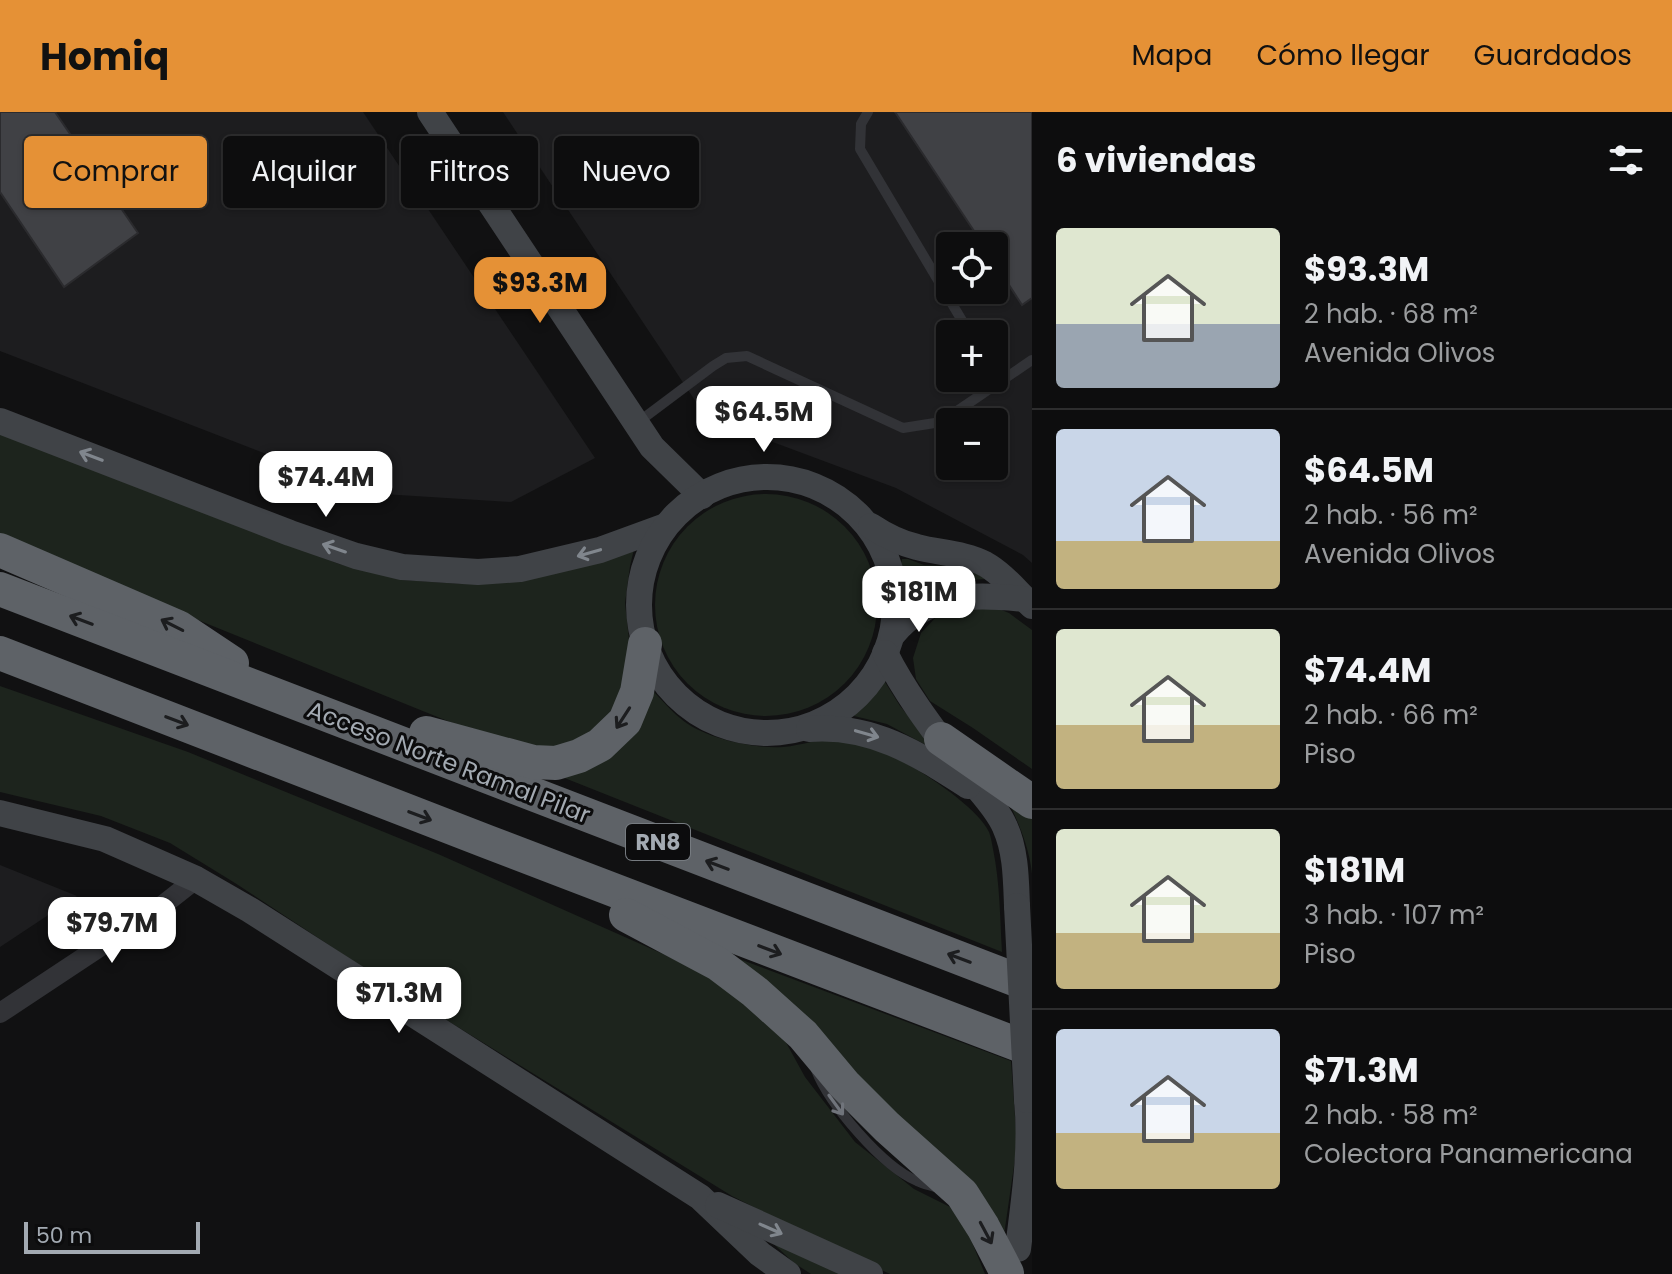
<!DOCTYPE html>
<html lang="es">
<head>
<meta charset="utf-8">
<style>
	:root { --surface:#0d0d0e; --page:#1b1b1c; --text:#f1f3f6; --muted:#9a9c9e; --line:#2d2d2e; --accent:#e59136 }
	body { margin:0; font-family:Poppins,sans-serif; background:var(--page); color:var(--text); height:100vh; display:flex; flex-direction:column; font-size:30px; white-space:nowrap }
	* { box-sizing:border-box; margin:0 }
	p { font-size:26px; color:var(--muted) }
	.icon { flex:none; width:44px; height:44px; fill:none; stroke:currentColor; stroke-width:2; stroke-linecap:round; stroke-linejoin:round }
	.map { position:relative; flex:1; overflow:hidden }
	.panel { display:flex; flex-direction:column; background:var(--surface); width:640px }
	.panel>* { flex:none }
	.guide { position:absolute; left:24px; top:24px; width:760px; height:72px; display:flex; gap:16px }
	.fabs { position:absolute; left:936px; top:120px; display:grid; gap:16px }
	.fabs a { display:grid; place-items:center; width:72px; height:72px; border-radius:8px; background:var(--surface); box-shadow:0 2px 6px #0004,0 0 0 2px var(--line); font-size:40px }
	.scale { position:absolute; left:24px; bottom:20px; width:176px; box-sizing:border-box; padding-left:8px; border:4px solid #a3aab2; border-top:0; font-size:22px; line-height:28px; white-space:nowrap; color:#a3aab2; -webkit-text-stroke:6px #0c0c0d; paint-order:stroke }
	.price { position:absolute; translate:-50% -68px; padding:0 18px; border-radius:16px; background:#fff; color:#222; font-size:26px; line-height:52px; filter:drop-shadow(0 2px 4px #0008) }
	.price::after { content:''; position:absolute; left:50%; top:48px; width:24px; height:18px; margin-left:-12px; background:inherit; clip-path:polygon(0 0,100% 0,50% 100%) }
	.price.selected { background:var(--accent); color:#111 }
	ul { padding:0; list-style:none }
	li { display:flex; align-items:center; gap:24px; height:200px; padding:0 24px }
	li+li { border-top:2px solid var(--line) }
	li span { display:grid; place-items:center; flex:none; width:224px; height:160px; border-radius:8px; color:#555 }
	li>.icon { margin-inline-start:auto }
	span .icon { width:96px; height:96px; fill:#fffc; stroke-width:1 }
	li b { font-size:34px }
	h2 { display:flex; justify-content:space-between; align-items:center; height:96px; padding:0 24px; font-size:34px }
	.chip { padding:0 28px; border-radius:8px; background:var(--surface); box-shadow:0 2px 6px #0004,0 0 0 2px var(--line); font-size:28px; line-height:72px }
	.chip.selected { background:var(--accent); color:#111 }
	header { display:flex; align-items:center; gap:48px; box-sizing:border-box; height:112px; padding:0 40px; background:var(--accent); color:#111 }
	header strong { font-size:38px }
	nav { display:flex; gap:44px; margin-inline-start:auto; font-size:28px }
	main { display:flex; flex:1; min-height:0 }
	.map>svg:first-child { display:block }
	.built { fill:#1d1d1f; fill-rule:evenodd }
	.green { fill:#1d241d }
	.building { fill:#404145; stroke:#2b2b2e; stroke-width:2 }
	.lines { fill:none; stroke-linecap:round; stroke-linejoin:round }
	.lane { stroke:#323337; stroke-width:10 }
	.street { stroke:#323337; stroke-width:20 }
	.secondary { stroke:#404347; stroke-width:26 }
	.highway { stroke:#5e6267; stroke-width:34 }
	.secondary-bridge { stroke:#404347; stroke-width:26 }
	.oneway { stroke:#80868d }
	.oneway2 { stroke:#1c1d1f }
	.oneway3 { stroke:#70747b }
	.labels { text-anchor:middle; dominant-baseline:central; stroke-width:6; stroke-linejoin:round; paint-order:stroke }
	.shield { fill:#0c0c0d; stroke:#767b80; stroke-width:2 }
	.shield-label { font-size:22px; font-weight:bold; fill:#a3aab2 }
	.street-label { font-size:24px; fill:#a3aab2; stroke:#0c0c0d }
</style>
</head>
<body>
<header>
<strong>Homiq</strong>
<nav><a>Mapa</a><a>Cómo llegar</a><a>Guardados</a></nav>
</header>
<main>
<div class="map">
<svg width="1032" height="1162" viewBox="0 0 1032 1162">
	<rect width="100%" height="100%" fill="#111112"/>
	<g class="built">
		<path d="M0 0H363L595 346 511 390 367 381 0 239Z"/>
		<path d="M503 0H1032V451L1023 443 896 376 706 305ZM950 134H994V178H950ZM950 222H994V266H950ZM950 310H994V354H950Z"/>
		<path d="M0 753 77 784 0 835Z"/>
	</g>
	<g class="green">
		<path d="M0 320 339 452 403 468 462 472 526 466 635 433 630 454 625 491 633 564 610 610 556 641 517 637 0 428Z"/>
		<circle cx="766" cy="493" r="111"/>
		<path d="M902 447H908L924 453 958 454 988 467C970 468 954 468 937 474 926 478 920 488 909 489L901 452Z"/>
		<path d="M987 492 1009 501 1032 518V657L973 616 930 589 916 567 913 546 921 521 938 503Z"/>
		<path d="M885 570 900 594 937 639 887 612 854 604Z"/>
		<path d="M0 574 188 640 438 742 663 842 728 874 783 925 805 965 855 1030 914 1077 950 1095 967 1118 985 1162H890L843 1140 732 1084 388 872 235 771 170 731 101 704 0 680Z"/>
		<path d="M654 580C663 589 671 599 680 606 702 626 754 637 783 635 804 633 823 625 843 626 878 628 974 688 989 720 991 725 992 732 993 737 1000 771 1000 806 1002 840L557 663 635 620Z"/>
		<path d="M1004 679 1032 700V762C1029 732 1016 706 1004 679Z"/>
		<path d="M726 842 1011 949 1017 1033 1003 1130Z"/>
		<path d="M761 1120 849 1162H811L794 1151Z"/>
	</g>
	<g class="building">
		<path d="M0 0H55L138 121 64 175 0 80Z"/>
		<path d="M895 0H1032V186L1022 193 994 150V134H984Z"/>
	</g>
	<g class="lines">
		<g class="lane">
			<path d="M868 0 861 12 860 37 970 222"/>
			<path d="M637 311 713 254 726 246 747 244 903 316 941 310 1032 248"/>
			<path d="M816 958C829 992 883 1055 917 1069 923 1072 929 1073 935 1075"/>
		</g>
		<path class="street" d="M0 901 163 793 196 767"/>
		<g class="secondary">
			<path d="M430 0 652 335 702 384"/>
			<path d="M0 309 290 421 356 444 402 455 478 460 520 457 600 438 663 415"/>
			<circle cx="767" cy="493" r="128"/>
			<path d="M871 414C886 424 900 431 917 435 939 441 964 441 985 452 1003 462 1017 480 1032 494"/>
			<path d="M893 522C927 480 975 482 1023 487"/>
			<path d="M885 541C907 585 939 625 968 664 980 680 997 696 1005 715 1016 739 1016 768 1017 794"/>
			<path d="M809 617C872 612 918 642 968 674"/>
			<path d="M0 701 105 727 196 767 250 798 700 1085 760 1142 788 1162"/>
			<path d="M718 1093 870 1162"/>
			<path d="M1018 1137C1024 1087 1032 1038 1027 988"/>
		</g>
		<g class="highway">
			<path d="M0 438 178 515 232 551"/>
			<path d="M0 477 1032 874"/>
			<path d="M0 541 488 730 1032 938"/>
			<path d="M426 621 533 650 556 651 579 644 600 633 625 609 637 580 645 532"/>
			<path d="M941 627 1032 690"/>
			<path d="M626 803 718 852 755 880 803 923 844 972 887 1015 962 1082 983 1115 1007 1161"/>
		</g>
		<path class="secondary-bridge" d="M1017 794 1027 988"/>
	</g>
	<defs><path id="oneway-shaft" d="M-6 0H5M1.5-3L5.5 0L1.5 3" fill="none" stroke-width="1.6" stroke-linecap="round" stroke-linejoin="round" transform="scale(2)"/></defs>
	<g class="oneway">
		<use href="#oneway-shaft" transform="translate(91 344) rotate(-159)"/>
		<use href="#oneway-shaft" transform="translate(334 436) rotate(-161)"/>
		<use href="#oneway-shaft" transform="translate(589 441) rotate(164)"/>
		<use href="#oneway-shaft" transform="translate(867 622) rotate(16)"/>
		<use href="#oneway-shaft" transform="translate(771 1117) rotate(24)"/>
	</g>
	<g class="oneway2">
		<use href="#oneway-shaft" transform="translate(81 508) rotate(-159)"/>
		<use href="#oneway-shaft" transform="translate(172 513) rotate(-153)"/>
		<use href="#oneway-shaft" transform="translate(623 606) rotate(123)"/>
		<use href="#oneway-shaft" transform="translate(177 609) rotate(21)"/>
		<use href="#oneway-shaft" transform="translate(420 704) rotate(21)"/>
		<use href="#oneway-shaft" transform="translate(717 753) rotate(-159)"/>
		<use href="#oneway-shaft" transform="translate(770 838) rotate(21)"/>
		<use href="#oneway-shaft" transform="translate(959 846) rotate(-159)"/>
		<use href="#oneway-shaft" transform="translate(986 1121) rotate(62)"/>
	</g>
	<use class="oneway3" href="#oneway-shaft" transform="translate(836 993) rotate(54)"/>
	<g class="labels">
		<rect class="shield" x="626" y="712" width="64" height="36" rx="6"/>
		<g class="shield-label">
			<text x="658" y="730">RN8</text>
		</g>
		<g class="street-label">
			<text transform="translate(449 650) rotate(21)">Acceso Norte Ramal Pilar</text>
		</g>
	</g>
</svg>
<div class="fabs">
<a><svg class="icon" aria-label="locate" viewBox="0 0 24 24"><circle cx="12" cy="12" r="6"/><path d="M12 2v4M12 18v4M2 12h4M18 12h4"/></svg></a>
<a>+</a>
<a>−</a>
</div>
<div class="scale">50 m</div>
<b class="price selected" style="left:540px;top:213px">$93.3M</b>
<b class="price" style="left:764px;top:342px">$64.5M</b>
<b class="price" style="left:326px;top:407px">$74.4M</b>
<b class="price" style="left:919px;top:522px">$181M</b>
<b class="price" style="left:112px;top:853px">$79.7M</b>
<b class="price" style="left:399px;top:923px">$71.3M</b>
<div class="guide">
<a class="chip selected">Comprar</a>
<a class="chip">Alquilar</a>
<a class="chip">Filtros</a>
<a class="chip">Nuevo</a>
</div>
</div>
<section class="panel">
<h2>6 viviendas<svg class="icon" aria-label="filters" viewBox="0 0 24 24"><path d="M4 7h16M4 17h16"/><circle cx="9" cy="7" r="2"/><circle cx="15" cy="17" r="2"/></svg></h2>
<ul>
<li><span style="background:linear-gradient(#dfe7d0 60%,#9aa5b1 0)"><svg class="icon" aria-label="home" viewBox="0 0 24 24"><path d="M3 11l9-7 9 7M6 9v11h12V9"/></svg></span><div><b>$93.3M</b><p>2 hab. · 68 m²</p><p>Avenida Olivos</p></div></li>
<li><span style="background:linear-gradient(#c9d6e8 70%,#c2b280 0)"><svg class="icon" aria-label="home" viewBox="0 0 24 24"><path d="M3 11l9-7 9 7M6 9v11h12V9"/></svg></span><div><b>$64.5M</b><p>2 hab. · 56 m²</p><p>Avenida Olivos</p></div></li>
<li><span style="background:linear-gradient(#dfe7d0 60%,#c2b280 0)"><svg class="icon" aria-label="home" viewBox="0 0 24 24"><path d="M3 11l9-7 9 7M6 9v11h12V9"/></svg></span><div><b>$74.4M</b><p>2 hab. · 66 m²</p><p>Piso</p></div></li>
<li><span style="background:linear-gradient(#dfe7d0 65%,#c2b280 0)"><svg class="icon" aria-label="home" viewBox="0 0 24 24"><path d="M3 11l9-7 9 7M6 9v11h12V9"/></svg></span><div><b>$181M</b><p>3 hab. · 107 m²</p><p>Piso</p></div></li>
<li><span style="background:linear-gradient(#c9d6e8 65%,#c2b280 0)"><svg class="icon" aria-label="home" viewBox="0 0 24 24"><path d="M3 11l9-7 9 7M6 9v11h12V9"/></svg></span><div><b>$71.3M</b><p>2 hab. · 58 m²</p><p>Colectora Panamericana</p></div></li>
</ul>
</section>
</main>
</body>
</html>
